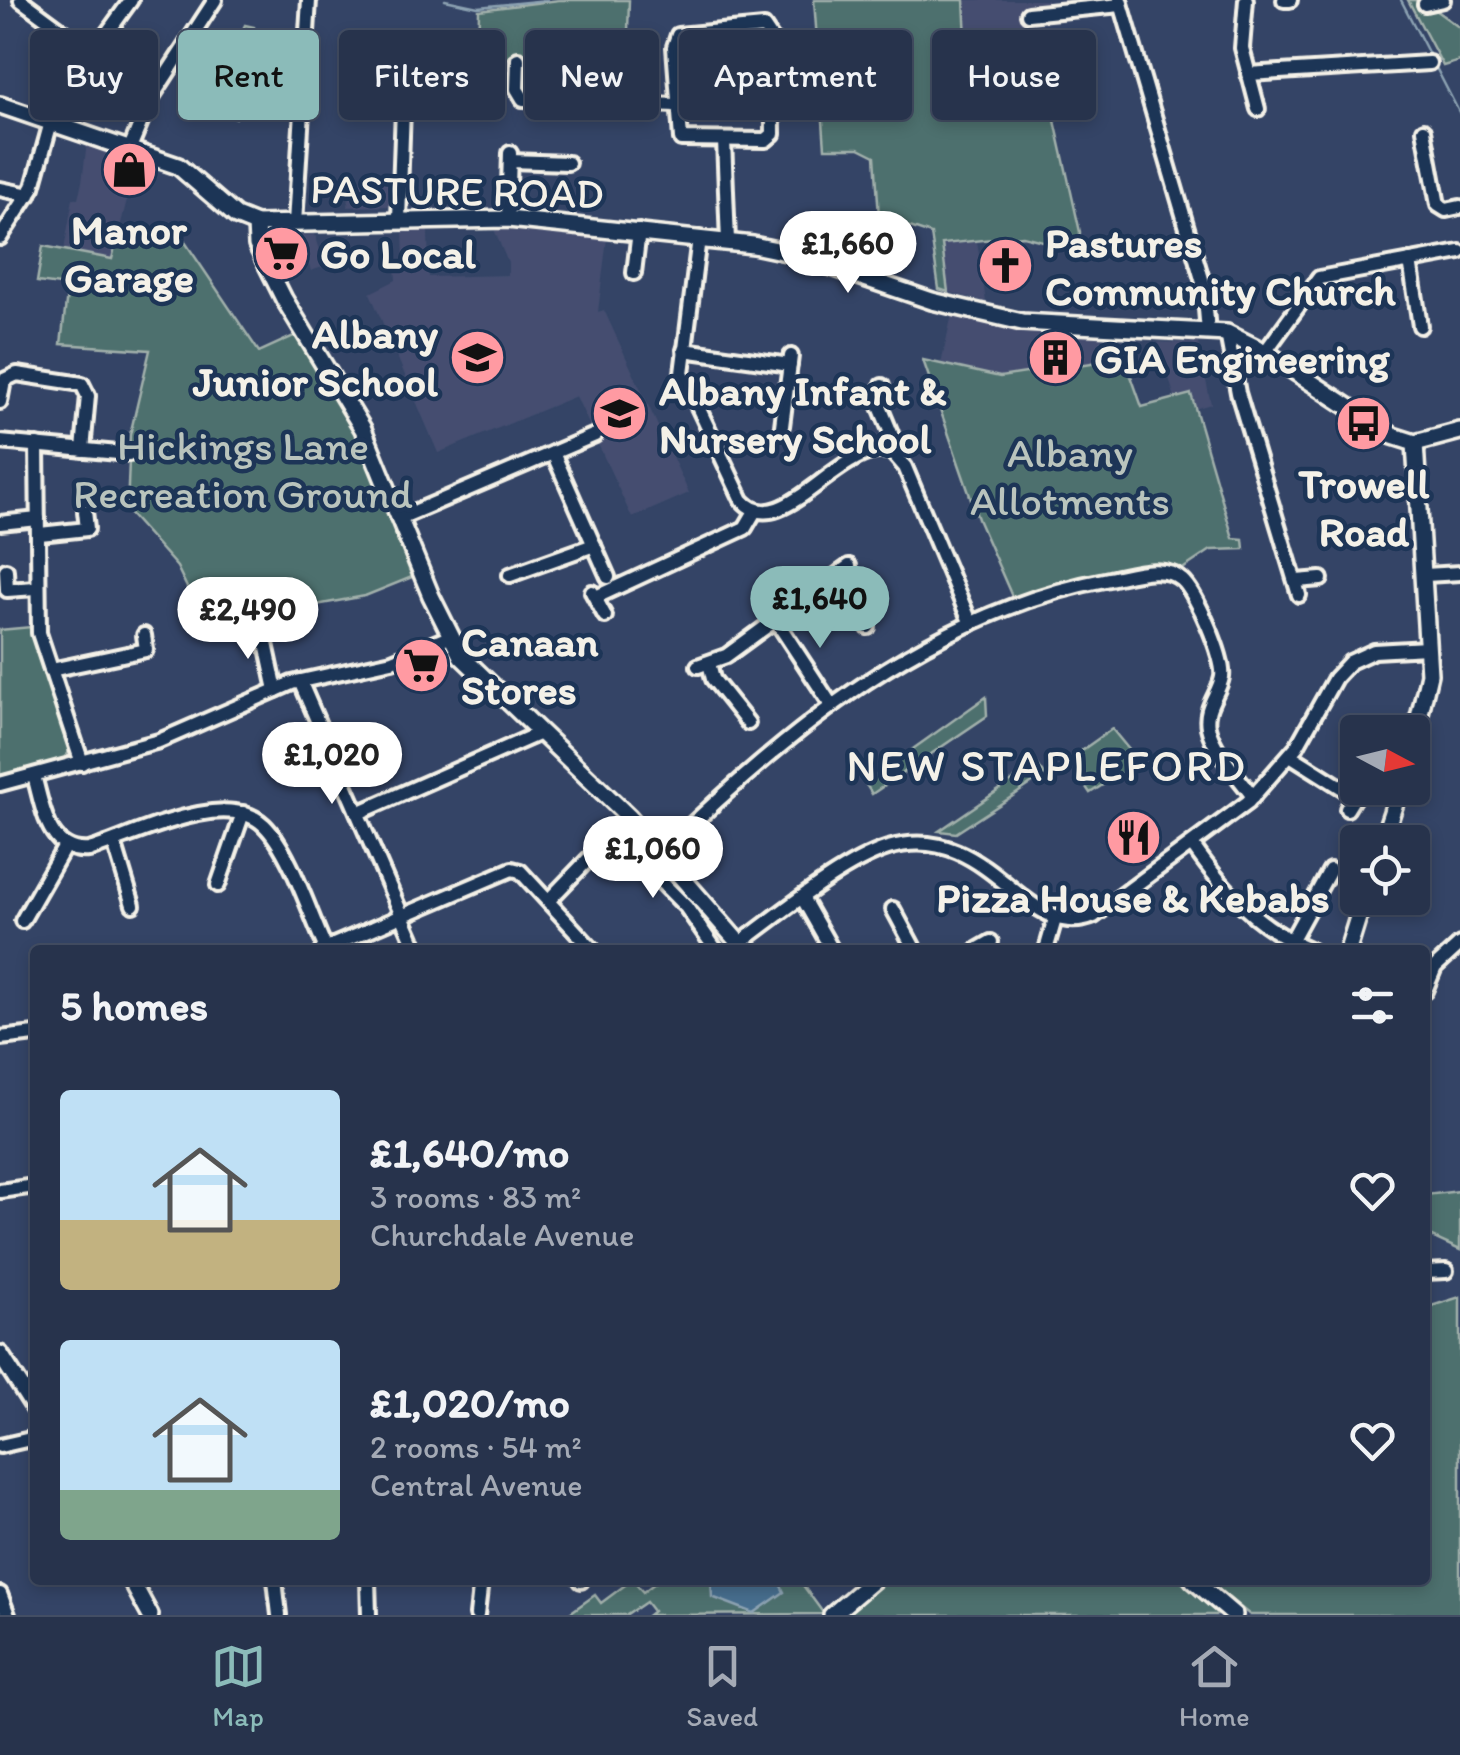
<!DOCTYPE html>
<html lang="en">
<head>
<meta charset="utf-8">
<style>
	:root { --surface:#27334c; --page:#333f56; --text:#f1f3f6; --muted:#a4aab5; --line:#434e64; --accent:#8bbbb9 }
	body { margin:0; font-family:Itim,sans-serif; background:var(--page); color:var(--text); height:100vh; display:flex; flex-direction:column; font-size:38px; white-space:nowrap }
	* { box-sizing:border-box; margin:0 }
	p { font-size:32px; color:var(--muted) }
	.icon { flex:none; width:55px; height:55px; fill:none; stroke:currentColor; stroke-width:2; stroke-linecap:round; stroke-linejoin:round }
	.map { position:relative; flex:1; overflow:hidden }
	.sheet { position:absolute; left:30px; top:945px; width:1400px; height:640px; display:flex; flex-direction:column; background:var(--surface); border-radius:10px; box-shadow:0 5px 15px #0003,0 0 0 2px var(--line) }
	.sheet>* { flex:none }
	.banner { position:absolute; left:30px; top:30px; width:1400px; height:90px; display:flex; gap:20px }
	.needle { width:65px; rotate:97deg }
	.buttons { position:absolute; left:1340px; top:715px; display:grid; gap:20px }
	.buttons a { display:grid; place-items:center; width:90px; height:90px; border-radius:10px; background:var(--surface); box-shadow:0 5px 15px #0003,0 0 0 2px var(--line); font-size:50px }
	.price { position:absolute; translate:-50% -85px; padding:0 22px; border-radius:35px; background:#fff; color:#222; font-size:32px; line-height:65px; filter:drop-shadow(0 2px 5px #0008) }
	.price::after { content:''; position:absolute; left:50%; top:60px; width:30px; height:22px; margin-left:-15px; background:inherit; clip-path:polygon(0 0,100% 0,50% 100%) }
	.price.on { background:var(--accent); color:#111 }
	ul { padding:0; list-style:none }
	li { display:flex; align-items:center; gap:30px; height:250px; padding:0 30px }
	li span { display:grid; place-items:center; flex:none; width:280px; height:200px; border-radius:10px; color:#555 }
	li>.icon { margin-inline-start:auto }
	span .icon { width:120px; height:120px; fill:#fffc; stroke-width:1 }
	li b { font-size:42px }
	h2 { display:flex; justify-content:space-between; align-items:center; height:120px; padding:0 30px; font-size:42px }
	.pill { padding:0 35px; border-radius:10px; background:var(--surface); box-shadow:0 5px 15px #0003,0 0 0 2px var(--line); font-size:35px; line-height:90px }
	.pill.on { background:var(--accent); color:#111 }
	.menu { display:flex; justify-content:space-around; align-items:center; height:140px; border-top:2px solid var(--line); background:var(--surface); font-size:28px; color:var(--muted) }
	.menu a { display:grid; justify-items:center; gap:5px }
	.menu .on { color:var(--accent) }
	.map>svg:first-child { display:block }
	.built { fill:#444e70 }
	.green { fill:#4e6f6e; stroke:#a1b0ab; stroke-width:2.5 }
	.water { fill:#466e8e; stroke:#8ca2b2; stroke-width:2.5 }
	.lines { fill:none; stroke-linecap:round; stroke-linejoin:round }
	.stream { stroke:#8ca2b2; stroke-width:2.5 }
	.minor-casing { stroke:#f4f1e8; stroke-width:20 }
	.major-casing { stroke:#f4f1e8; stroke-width:22 }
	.minor { stroke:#1d3557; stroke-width:12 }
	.major { stroke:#1d3557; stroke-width:15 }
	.labels { text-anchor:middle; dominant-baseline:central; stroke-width:9; stroke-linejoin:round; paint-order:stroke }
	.street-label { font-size:42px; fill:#f4f1e8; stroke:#1d3557 }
	.poi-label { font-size:42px; font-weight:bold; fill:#f4f1e8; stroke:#1d3557; text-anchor:start }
	.park-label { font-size:42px; fill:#bac4bd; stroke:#1d3557 }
	.neighbourhood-label { font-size:45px; letter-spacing:2.5px; fill:#f4f1e8; stroke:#1d3557 }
</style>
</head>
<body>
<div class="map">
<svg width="1460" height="1615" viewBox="0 0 1460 1615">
	<rect width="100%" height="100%" fill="#344466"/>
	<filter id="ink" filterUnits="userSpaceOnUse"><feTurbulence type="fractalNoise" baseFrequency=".01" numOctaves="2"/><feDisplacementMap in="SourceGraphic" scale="20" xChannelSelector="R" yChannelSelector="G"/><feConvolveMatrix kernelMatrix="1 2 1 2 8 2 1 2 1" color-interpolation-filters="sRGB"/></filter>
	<g filter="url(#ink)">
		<g class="built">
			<path d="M964 0H1047V4L1019 10 1020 18 1027 19 1045 76 999 96 991 56 967 58Z"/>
			<path d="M87 142 143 160 138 180H132L112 259 64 250 73 198 78 199 82 182Z"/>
			<path d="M350 180 394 181 393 206 348 207Z"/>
			<path d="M493 227 607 238 598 312 604 310 689 493 632 518 576 396 438 453 370 293 396 280 395 263 404 262 403 231H428L429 277 508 275V263Z"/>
			<path d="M315 234 325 266 311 271 305 254 275 266 268 248 275 237Z"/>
			<path d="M977 241 986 302 948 292 941 244Z"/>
			<path d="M952 314 1007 327 1101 336 1106 361 1000 377 941 364Z"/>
			<path d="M1158 342 1198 343 1211 404 1194 409 1190 394 1175 398Z"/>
		</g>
		<g class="green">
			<path d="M559 0H629L627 62 478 57 479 10Z"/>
			<path d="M814 0H964L967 58 991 56 999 95 1045 76 1080 232 1078 250 1023 236 942 244 948 292 939 289 931 234 879 217 875 156 859 148H825Z"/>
			<path d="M1408 0H1421L1460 28V61L1443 66Z"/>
			<path d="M245 25 254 27C254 59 256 92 236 118L209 106 219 89 225 87 235 96 236 89 244 90 246 76 238 72 253 36 243 29Z"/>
			<path d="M120 227 168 238 179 233 259 352 298 334 359 435 412 577 365 596 213 624 197 608 177 567 127 511 130 435 150 350 61 344 68 286 37 282 43 246 112 259Z"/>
			<path d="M1102 342H1119L1142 407 1191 394 1233 538 1243 539 1244 549 1211 550 1178 572 1014 601 978 519 923 360 1000 377 1105 361Z"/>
			<path d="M31 627 70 748 65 760 0 777V630Z"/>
			<path d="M986 697 987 716 872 794 865 783Z"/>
			<path d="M1112 729 1139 762 1090 793 1068 760Z"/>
			<path d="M1037 764 1045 775 956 833 939 831Z"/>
			<path d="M1460 1191V1250L1425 1234V1195Z"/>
			<path d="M1460 1297V1615H1250L1207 1580H1425V1308Z"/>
			<path d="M632 1580 643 1592 659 1580H799L824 1614 648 1615 653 1611 646 1602 627 1615H567L595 1595 601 1603Z"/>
			<path d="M886 1580H1179L1221 1615H845Z"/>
		</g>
		<path class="water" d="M711 1580H778L784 1592 754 1613 712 1597Z"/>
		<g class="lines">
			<g class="stream">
				<path d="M445 0 478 7 547 0"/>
				<path d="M1401 0 1460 114"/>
			</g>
			<defs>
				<g id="minor">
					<path d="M21 0 94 54"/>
					<path d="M1120 0 1204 286 1208 332"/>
					<path d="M1246 0 1242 48 1258 109"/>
					<path d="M1284 0H1290"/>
					<path d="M1425 4 1443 0"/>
					<path d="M1028 14 1121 5"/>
					<path d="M764 27 772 39 773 134 766 140 681 139 674 47 678 35Z"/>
					<path d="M518 59 517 89 523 99 676 105"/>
					<path d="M1248 74 1429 63"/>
					<path d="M1424 130 1438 205 1446 210 1460 207"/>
					<path d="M724 140 728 242"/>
					<path d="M130 148 150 100 215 0"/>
					<path d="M510 161 568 163"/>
					<path d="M0 189 29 195"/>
					<path d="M399 219 405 53"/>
					<path d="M508 219 510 153"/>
					<path d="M295 223 309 0"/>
					<path d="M0 238 33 187 56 104 131 0"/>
					<path d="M699 238 682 373 742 500C782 546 841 437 892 452L905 467 971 624"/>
					<path d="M1410 261 1420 326"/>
					<path d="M634 273 639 231"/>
					<path d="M1227 333 1238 393 1299 595"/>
					<path d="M684 350 790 365"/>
					<path d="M1265 352 1319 278 1460 252"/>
					<path d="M864 393 876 397 882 386"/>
					<path d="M876 397 891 433 888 450"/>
					<path d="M0 402 4 380 17 374 82 384 88 396 83 450"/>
					<path d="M782 426 791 356"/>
					<path d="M0 442 129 454"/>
					<path d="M37 445 39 633 82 763"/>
					<path d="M553 453 608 577"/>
					<path d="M400 518 595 435"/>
					<path d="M0 523 38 519"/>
					<path d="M40 534 87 529 85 511"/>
					<path d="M6 570 7 590 36 588"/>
					<path d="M841 572 868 627"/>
					<path d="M510 575 594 545"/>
					<path d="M1425 575 1460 573"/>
					<path d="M1297 581 1321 579"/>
					<path d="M592 592 605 616"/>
					<path d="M596 597 745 528 755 511"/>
					<path d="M775 619 832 706"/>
					<path d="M262 625 276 690"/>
					<path d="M709 663 713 679 748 723"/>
					<path d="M698 666 726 656 849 566"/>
					<path d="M51 670 146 650 144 635"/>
					<path d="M300 681 417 950"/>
					<path d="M1290 755 1355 796 1347 809"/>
					<path d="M34 776C43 806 47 854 89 850 134 836 226 788 264 825 290 850 310 915 326 949"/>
					<path d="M0 784 159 741 292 683 392 661 449 637"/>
					<path d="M358 813 540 733"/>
					<path d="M613 833 686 907 716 950"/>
					<path d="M114 842 133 905"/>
					<path d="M1193 846C1225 892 1258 928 1311 950"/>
					<path d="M662 853C788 730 931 612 1109 579 1130 575 1164 563 1182 580 1196 592 1225 659 1222 677 1219 694 1204 707 1208 727 1213 751 1239 777 1253 797"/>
					<path d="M218 885 243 813"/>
					<path d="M803 899 832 950"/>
					<path d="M549 900 629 817"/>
					<path d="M893 909 915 950"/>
					<path d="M22 921 65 846"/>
					<path d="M1291 941 1330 870"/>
					<path d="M740 943C781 913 841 863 888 848 990 818 1025 945 1094 916L1248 802 1297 746 1335 678 1350 662 1374 651 1427 648"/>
					<path d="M322 950 512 869 520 871 593 950"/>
					<path d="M977 950 991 942"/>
					<path d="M1046 950 1055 919"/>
					<path d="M1425 991 1435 967 1460 944"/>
					<path d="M0 1038 35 1034"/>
					<path d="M0 1191 35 1186"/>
					<path d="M1425 1272 1446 1271"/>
					<path d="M0 1446 35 1438"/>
					<path d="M275 1580 279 1615"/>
					<path d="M368 1580 369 1615"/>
					<path d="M581 1581V1580"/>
					<path d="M0 1594 8 1615"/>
					<path d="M477 1615 481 1580"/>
				</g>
				<g id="major">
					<path d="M0 105 178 166 236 216 256 224 508 219 753 245 791 253 932 301 1022 322 1227 333 1265 352 1393 436 1415 443 1460 431"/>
					<path d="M256 224 257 245 284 299 363 429 431 596 461 656 629 817 745 950"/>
					<path d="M1412 748 1429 674 1415 443"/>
					<path d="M1382 842 1400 788"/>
					<path d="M1348 950 1364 898"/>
					<path d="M0 1354 35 1409"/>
					<path d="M131 1580 150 1615"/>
					<path d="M1193 1580 1234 1615"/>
					<path d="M832 1615 873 1580"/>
				</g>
			</defs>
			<use href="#minor" class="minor-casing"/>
			<use href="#major" class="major-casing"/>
			<use href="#minor" class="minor"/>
			<use href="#major" class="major"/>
		</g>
	</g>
	<defs>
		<symbol id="shop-disc" viewBox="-11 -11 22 22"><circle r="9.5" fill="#ff9aa2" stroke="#1d3557"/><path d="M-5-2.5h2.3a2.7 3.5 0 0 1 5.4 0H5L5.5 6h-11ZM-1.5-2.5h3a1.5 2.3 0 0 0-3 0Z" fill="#111"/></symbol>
		<symbol id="supermarket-disc" viewBox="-11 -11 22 22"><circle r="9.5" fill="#ff9aa2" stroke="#1d3557"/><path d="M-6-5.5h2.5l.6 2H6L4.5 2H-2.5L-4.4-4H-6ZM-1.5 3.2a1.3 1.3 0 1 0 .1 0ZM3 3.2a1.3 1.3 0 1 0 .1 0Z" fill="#111"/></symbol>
		<symbol id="church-disc" viewBox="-11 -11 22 22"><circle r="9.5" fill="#ff9aa2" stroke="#1d3557"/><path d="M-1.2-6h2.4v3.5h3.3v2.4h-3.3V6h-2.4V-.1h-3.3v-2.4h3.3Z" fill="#111"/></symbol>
		<symbol id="school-disc" viewBox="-11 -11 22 22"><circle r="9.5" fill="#ff9aa2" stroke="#1d3557"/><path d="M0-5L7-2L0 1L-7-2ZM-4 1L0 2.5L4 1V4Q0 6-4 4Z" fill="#111"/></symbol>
		<symbol id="building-disc" viewBox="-11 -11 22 22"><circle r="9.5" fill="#ff9aa2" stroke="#1d3557"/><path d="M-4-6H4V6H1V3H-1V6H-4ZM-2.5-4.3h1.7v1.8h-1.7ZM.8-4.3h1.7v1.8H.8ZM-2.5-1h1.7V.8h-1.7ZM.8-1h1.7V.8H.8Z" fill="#111"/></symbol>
		<symbol id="bus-disc" viewBox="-11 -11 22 22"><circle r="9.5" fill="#ff9aa2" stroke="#1d3557"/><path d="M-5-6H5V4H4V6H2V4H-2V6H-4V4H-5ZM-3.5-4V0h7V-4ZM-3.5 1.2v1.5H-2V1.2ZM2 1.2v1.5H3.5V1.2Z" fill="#111"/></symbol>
		<symbol id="restaurant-disc" viewBox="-11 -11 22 22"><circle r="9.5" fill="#ff9aa2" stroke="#1d3557"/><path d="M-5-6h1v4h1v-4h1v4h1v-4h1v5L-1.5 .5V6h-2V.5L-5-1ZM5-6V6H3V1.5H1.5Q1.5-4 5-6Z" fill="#111"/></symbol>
	</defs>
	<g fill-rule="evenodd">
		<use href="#shop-disc" x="98" y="138" width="63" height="63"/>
		<use href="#supermarket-disc" x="250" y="222" width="63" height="63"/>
		<use href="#church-disc" x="974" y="234" width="63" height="63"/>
		<use href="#school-disc" x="446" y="326" width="63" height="63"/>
		<use href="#building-disc" x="1024" y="326" width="63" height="63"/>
		<use href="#school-disc" x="588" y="382" width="63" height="63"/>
		<use href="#bus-disc" x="1332" y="392" width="63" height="63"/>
		<use href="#supermarket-disc" x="390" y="634" width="63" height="63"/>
		<use href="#restaurant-disc" x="1102" y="806" width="63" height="63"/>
	</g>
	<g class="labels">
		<g class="street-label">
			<text transform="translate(457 191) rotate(1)">PASTURE ROAD</text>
		</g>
		<g class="poi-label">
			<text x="129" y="229" text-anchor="middle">Manor<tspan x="129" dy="48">Garage</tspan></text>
			<text x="1045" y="242">Pastures<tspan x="1045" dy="48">Community Church</tspan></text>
			<text x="320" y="253">Go Local</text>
			<text x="438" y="333" text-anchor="end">Albany<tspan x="438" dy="48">Junior School</tspan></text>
			<text x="1094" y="358">GIA Engineering</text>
			<text x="659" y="390">Albany Infant &amp;<tspan x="659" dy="48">Nursery School</tspan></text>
			<text x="1364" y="483" text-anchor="middle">Trowell<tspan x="1364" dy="48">Road</tspan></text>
			<text x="461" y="641">Canaan<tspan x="461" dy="48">Stores</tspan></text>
			<text x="1133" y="897" text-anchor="middle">Pizza House &amp; Kebabs</text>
		</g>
		<g class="park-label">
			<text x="243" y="445">Hickings Lane<tspan x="243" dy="48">Recreation Ground</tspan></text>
			<text x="1070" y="452">Albany<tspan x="1070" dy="48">Allotments</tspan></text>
		</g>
		<g class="neighbourhood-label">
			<text x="1047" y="765">NEW STAPLEFORD</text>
		</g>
	</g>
</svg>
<div class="buttons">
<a><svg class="needle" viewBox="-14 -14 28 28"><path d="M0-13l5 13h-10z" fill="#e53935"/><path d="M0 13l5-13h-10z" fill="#a4aab5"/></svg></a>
<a><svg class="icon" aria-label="locate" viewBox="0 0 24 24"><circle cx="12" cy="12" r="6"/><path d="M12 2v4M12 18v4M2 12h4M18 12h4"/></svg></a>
</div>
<b class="price" style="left:848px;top:296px">£1,660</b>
<b class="price on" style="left:820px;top:651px">£1,640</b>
<b class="price" style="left:248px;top:662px">£2,490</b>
<b class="price" style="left:332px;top:807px">£1,020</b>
<b class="price" style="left:653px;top:901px">£1,060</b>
<div class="banner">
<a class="pill">Buy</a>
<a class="pill on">Rent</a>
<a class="pill">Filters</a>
<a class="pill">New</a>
<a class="pill">Apartment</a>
<a class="pill">House</a>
</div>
<section class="sheet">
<h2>5 homes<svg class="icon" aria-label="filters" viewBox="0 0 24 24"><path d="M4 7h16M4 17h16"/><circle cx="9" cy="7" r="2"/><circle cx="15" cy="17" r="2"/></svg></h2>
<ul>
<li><span style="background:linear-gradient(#bfe0f5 65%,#c2b280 0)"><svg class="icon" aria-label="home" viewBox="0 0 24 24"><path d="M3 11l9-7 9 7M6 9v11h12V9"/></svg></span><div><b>£1,640/mo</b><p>3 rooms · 83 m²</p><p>Churchdale Avenue</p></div><svg class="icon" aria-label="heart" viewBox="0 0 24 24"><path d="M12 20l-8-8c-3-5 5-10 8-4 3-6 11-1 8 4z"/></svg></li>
<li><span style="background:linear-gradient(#bfe0f5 75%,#7fa58c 0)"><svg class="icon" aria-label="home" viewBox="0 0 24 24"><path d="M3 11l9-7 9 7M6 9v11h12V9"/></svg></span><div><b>£1,020/mo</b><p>2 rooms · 54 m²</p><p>Central Avenue</p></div><svg class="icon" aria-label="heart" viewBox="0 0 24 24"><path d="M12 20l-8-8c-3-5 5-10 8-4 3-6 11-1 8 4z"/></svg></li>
</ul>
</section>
</div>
<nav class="menu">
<a class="on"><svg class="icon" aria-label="map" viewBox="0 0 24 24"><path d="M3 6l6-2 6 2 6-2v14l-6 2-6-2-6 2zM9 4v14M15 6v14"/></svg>Map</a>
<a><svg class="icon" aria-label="saved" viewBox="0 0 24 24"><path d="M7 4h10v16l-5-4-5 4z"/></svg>Saved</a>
<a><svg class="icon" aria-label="home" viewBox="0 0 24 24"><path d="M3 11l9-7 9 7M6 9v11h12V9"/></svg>Home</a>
</nav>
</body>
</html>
